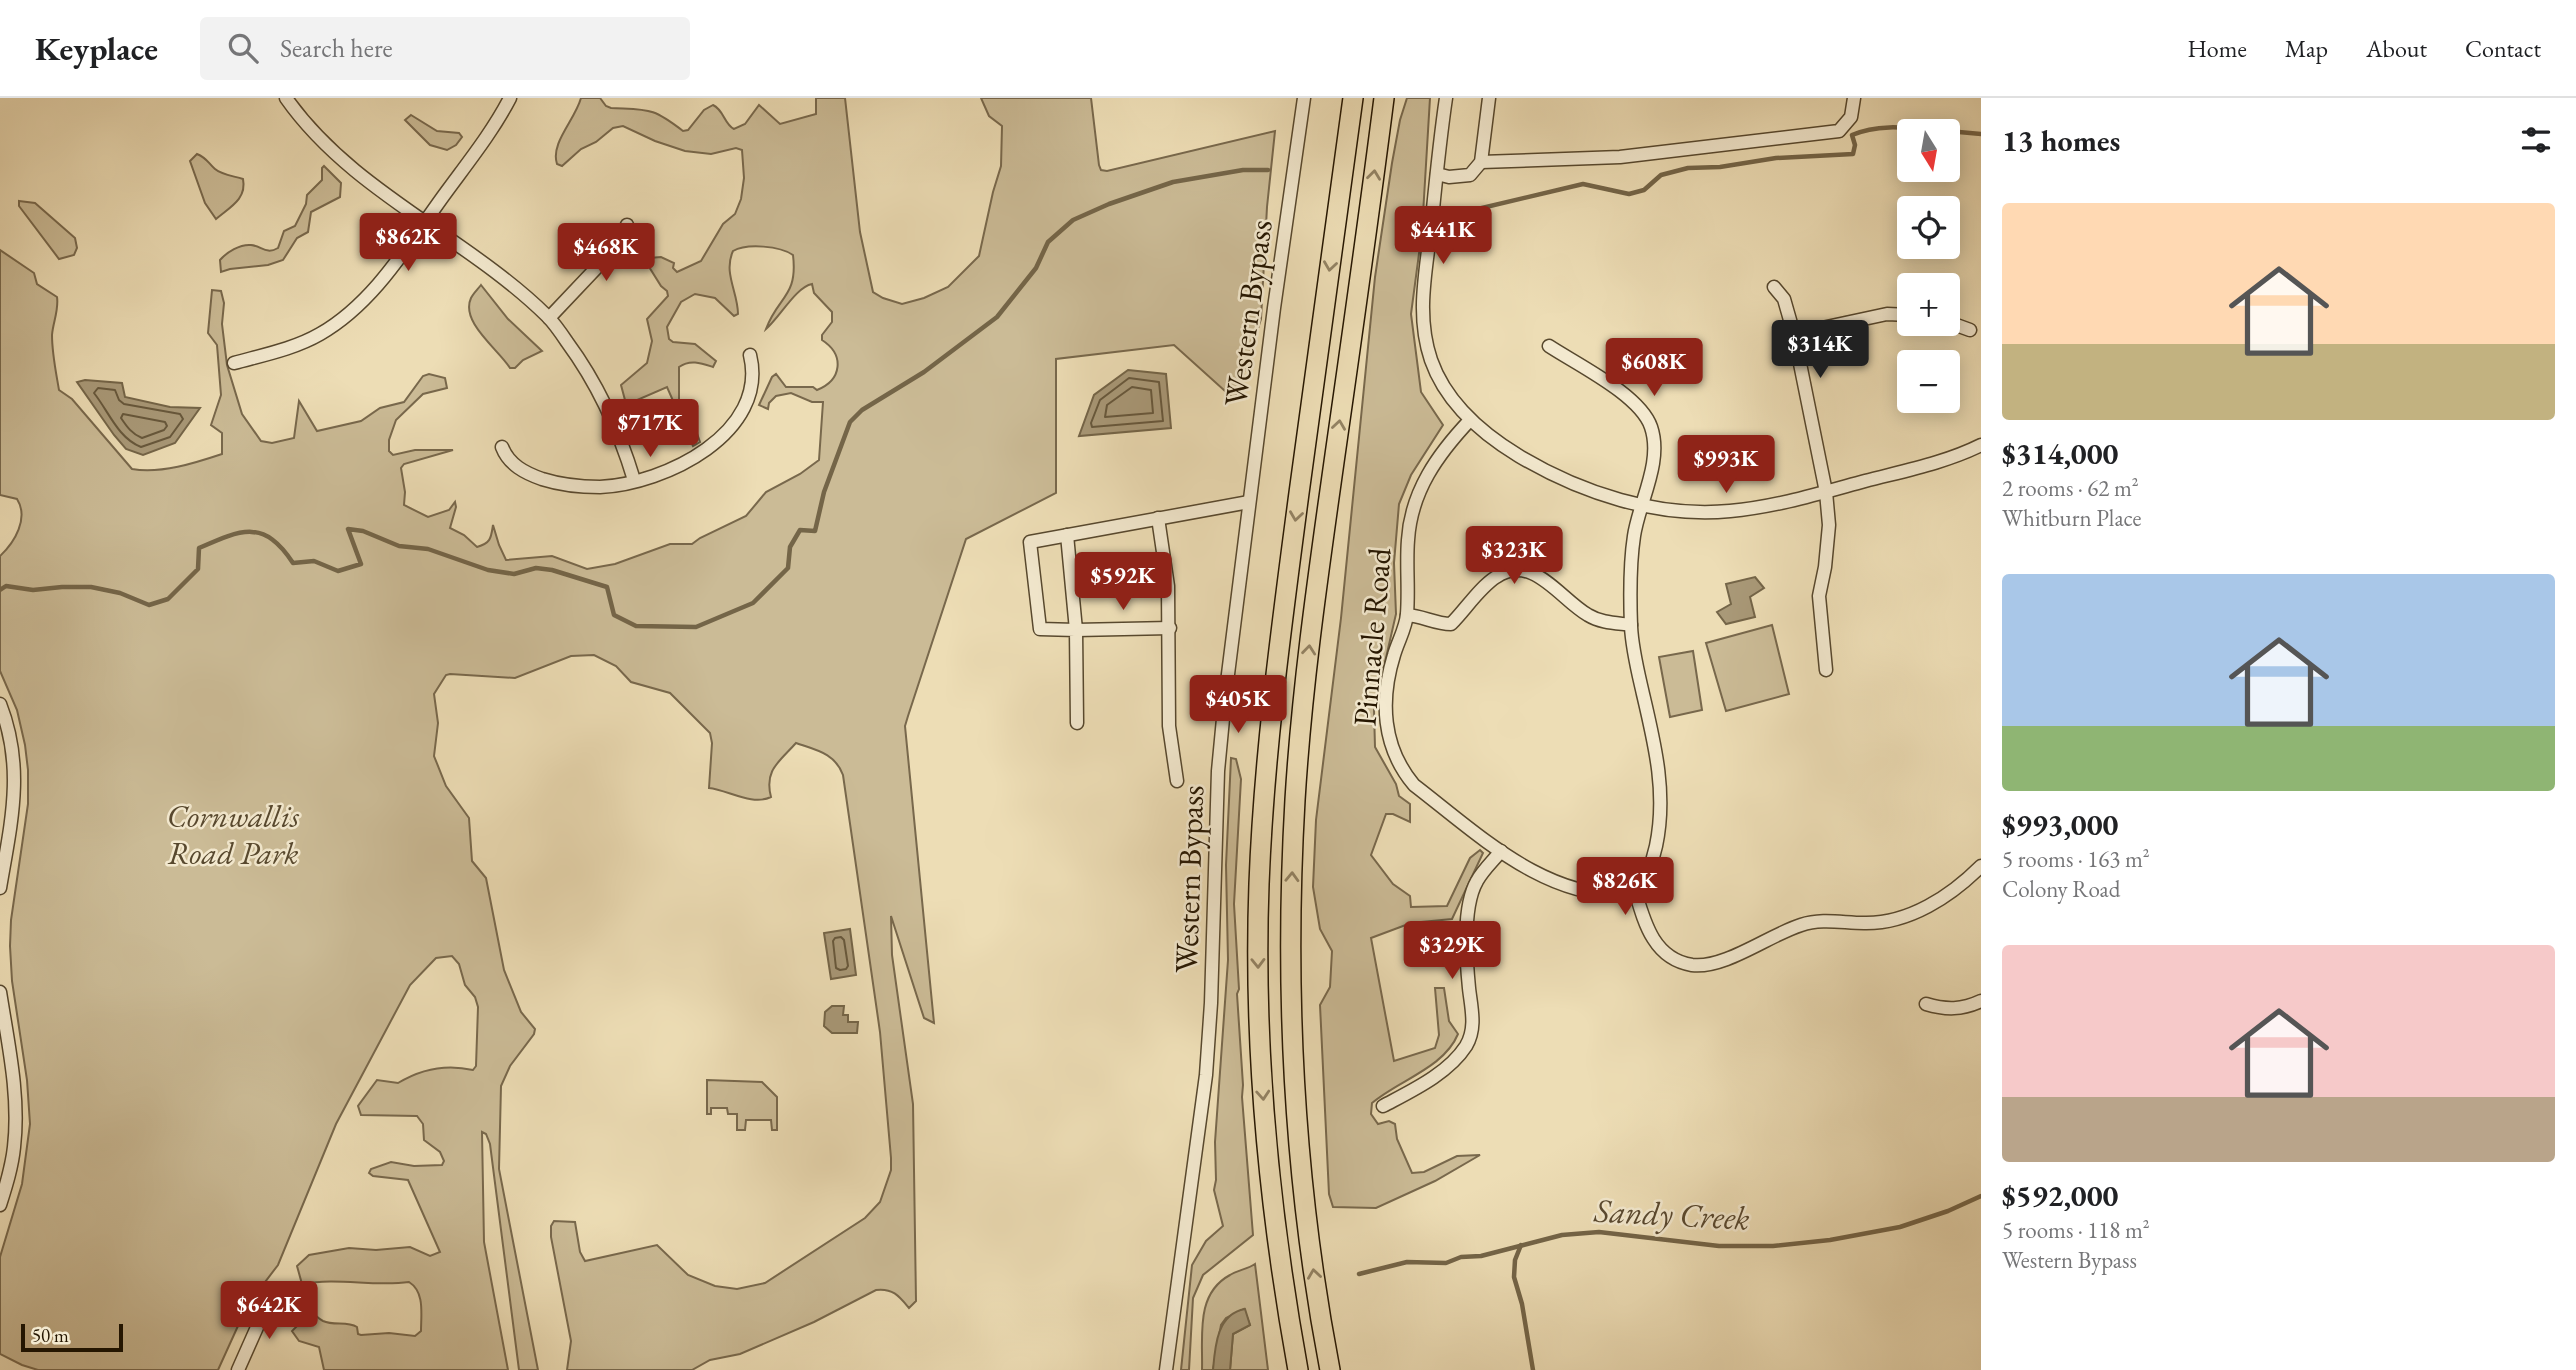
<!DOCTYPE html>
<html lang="en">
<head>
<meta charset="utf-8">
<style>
	:root { --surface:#fff; --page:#f2f2f2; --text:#202124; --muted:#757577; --line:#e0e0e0; --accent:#8f2418 }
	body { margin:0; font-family:"EB Garamond",serif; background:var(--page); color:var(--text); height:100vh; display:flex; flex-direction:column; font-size:26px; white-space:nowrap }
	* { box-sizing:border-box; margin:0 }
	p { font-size:23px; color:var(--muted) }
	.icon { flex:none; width:38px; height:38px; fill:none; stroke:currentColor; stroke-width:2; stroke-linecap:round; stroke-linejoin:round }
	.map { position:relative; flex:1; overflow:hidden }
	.sheet { display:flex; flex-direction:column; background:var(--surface); width:595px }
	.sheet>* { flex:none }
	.needle { width:46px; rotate:169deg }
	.controls { position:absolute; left:1897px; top:21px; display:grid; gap:14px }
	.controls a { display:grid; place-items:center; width:63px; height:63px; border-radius:7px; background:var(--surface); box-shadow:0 4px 18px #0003; font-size:35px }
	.scale { position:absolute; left:21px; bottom:18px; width:102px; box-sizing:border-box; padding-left:7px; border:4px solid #251601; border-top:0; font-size:19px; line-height:24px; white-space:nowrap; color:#251601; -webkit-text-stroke:5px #f3e9cf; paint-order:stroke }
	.price { position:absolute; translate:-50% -60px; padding:0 16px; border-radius:7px; background:var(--accent); color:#fff; font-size:23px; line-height:46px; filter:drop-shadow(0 2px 4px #0008) }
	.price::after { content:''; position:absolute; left:50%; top:42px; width:21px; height:16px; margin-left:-10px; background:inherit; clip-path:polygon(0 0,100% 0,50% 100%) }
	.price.current { background:#222; color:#fff }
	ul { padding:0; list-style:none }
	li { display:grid; align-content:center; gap:14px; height:371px; padding:0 21px }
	li span { display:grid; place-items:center; height:217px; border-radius:7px; color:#555 }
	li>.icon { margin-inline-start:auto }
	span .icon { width:126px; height:126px; fill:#fffc; stroke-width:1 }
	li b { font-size:30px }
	h2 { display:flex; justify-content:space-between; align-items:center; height:84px; padding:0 21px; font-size:30px }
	header { display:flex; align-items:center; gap:42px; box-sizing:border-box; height:98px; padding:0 35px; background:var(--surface); border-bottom:2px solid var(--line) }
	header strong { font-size:33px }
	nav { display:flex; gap:38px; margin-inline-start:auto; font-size:24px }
	.search { width:490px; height:63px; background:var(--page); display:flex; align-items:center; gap:18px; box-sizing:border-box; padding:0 24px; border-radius:7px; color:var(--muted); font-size:26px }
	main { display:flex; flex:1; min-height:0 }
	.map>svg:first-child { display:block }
	.green { fill:#cbbb96; stroke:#78684c; stroke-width:2 }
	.water { fill:#a99978; stroke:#746548; stroke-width:2 }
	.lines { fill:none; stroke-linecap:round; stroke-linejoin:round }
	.shore { stroke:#67583c; stroke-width:2 }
	.stream { stroke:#746548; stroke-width:4.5 }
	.minor-casing { stroke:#57482e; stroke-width:15 }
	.highway-casing { stroke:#251601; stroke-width:22 }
	.minor { stroke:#f3e9cf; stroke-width:12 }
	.highway { stroke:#edddb5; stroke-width:19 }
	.oneway { stroke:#938364 }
	.labels { text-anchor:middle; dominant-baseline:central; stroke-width:5; stroke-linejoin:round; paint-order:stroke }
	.street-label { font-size:32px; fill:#251601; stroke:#f3e9cf }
	.park-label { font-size:32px; font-style:italic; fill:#57482e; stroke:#f3e9cf }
	.water-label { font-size:33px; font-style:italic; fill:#5a4a31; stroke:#f3e9cf }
</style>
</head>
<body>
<header>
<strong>Keyplace</strong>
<div class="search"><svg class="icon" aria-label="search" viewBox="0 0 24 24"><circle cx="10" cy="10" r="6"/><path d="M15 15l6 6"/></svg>Search here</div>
<nav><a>Home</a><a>Map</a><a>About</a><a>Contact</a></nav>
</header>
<main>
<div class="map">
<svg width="1981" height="1272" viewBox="0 0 1981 1272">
	<rect width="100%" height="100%" fill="#edddb5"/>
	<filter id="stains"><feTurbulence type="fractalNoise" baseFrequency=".00286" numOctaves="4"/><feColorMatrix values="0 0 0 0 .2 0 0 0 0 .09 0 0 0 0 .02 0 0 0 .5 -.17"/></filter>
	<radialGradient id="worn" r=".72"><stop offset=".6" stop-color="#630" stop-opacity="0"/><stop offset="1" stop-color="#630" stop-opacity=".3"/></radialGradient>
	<g class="green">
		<path d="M581 0H600L606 8 611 10C649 12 652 9 683 33L688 32 704 12 713 7C724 12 724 26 734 31L745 26 759 7 780 26 816 16V0H845L860 134 873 194 883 200 902 206 924 200 948 189 979 158 993 94 1001 68 1002 28 989 18 981 0H1091L1099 67 1101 72 1107 73 1275 33 1267 109 1261 221 1235 302 1174 247 1056 261V395L966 441 908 618 905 628 934 925 924 920 891 818 892 857 913 1006 916 1203 909 1210C899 1198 893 1190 876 1192L814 1224 740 1256 710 1262 692 1272H567L571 1243 551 1139V1128L554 1123 575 1124 580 1154 585 1163 657 1147 688 1177 715 1188 737 1191 765 1185 865 1120 880 1104 891 1072V1060L880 934 843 677C835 655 816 652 796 645 779 664 764 672 771 699 752 708 728 692 709 690L712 645 710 635 670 595 631 584 616 568 594 557 571 558 515 580 450 576 446 577 434 596 438 625 434 658 446 688 469 720 472 763 486 780 504 872 521 914 535 931 534 936 510 968 501 988 499 1071 538 1272H519L490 1046 486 1036 482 1034 484 1144 508 1272H324L319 1249 299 1243 292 1233 302 1223 303 1213C314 1213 315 1219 323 1223 334 1228 347 1223 357 1229L358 1236 361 1237 389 1235 415 1238 421 1233C421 1216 425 1194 409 1184 373 1189 338 1179 302 1186L297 1168 309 1157 349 1150 376 1152 410 1149 430 1158 440 1154 408 1082 373 1078 369 1075 371 1071 391 1064 414 1068 442 1067 444 1063 440 1054 424 1042 423 1026 417 1018 361 1017 358 1008 377 982 398 985C421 971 447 966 473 972L476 968 478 909 475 899 465 887 459 866 452 858 436 860 410 887 336 1026 278 1167 265 1184 257 1186 218 1272H38L22 1267 0 1256V1159L22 1086 30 1026 27 982 12 883 10 848 11 822 28 706V672L25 647 17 612 0 573V458C15 444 29 420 17 401L0 397V152L34 175 37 186 57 199C59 212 53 224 52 237 52 256 56 274 59 292L72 301 132 371C161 376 195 365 222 356V335L211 327 221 297 217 247 208 235 212 192 221 193 224 205 222 226 227 267 242 316 261 343 272 345 294 340 299 303 317 333 361 323 380 310 404 304 423 278 429 276 445 280 447 290 423 296 396 322 389 342V353L393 357 415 352H453L404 366 401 370 405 394 404 407 428 419 449 412 455 404 456 409 450 430 464 437 477 449C491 445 491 440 493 427L499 447 506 462 552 458 587 471 615 466 670 446H692L700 440 746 418 766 394 800 376 819 362 823 304H812L791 295 776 298 769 305 768 311 759 307 772 279 776 276 786 289H813L817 292C842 282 845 257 822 242V237L832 224V214L814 195 812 186C796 189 780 219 766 231 778 198 798 199 793 157 780 148 747 145 733 153 723 175 738 194 738 216L734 218 715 200 695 196 681 204 667 229 669 241 673 244 695 246 716 263 713 269C701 265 690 261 679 269V302L694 327 700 344 693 348 667 289 635 303 625 302 621 287 647 265 652 243 647 221 668 198 667 193 661 188 646 164 649 160 661 159 674 165 673 170 677 174 701 163 723 126 735 116 741 101 744 80 742 52 736 50 711 56 685 53 655 43 623 28 613 30 596 44 581 51 562 68 557 66C550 45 575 22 581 0Z"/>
		<path d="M1407 0H1430L1422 133 1411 216 1421 294 1443 327 1411 377 1399 406 1394 465 1396 516 1374 612 1375 649 1396 686 1399 698 1410 706V724L1393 716H1386L1371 757 1393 786 1410 798 1411 809 1447 808 1470 760 1480 752 1483 755 1452 821 1411 825 1371 840 1394 963 1435 950 1439 937 1435 890H1444L1449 923 1458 936C1444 970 1399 982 1372 1005L1371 1016 1378 1026 1389 1023 1395 1026 1397 1041 1412 1075 1424 1074 1457 1058 1480 1057 1435 1083 1376 1110 1333 1109 1329 1096 1320 907 1330 889 1332 853 1320 831 1313 789 1316 722 1341 520 1375 179 1392 65 1400 22Z"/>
		<path d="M411 17 437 33 459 35 462 39 456 47 447 52 430 47 405 22Z"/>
		<path d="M197 56C207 60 208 65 215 71 222 77 234 78 243 81 247 101 230 109 216 121L205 105 190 63Z"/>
		<path d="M324 68 341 85 340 99 311 114 308 134 297 140 283 162 268 167 230 171 221 174 220 162C227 154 240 146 251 147 262 148 266 157 278 150L284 133 295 128 306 106 307 97 322 82V70Z"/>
		<path d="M19 103 35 105 75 140 77 150 74 157 59 161 19 108Z"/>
		<path d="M481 187 508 221 542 253 523 262 515 270H510C498 251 460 224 471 200 473 196 478 191 481 187Z"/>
		<path d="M1772 527 1789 596 1726 613 1706 545Z"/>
		<path d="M1693 553 1702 612 1670 619 1659 559Z"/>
		<path d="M1231 660 1236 661 1241 681 1234 806 1239 891 1237 896 1243 987 1242 999 1253 1137 1203 1177 1193 1200 1189 1272H1181L1192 1167 1206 1143 1223 1128 1214 1092 1216 1082 1215 1044 1228 862 1226 767Z"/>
		<path d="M707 982 762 984 777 999V1032H772L771 1022H746L745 1032H737V1016H728L727 1010H711V1016H707Z"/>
		<path d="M1255 1166 1268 1272H1230L1233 1236 1250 1227 1244 1211 1226 1220 1221 1227 1213 1272H1202C1203 1238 1195 1196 1230 1177 1238 1172 1248 1171 1255 1166Z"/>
	</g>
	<g class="water">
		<path d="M1128 272 1166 276 1171 330 1079 338 1094 297Z"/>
		<path d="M85 282 122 285 125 299 170 309 200 310 175 345 143 357 126 351 114 337 77 284Z"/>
		<path d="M1755 479 1764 490 1750 499 1755 519 1726 526 1717 514 1731 506 1726 486Z"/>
		<path d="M850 831 856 877 831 881 824 835Z"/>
		<path d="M832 908H844L843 917H848V924H858L857 935H832L824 928 825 914Z"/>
		<path d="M1245 1211 1250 1227 1233 1236 1230 1272H1213C1215 1248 1217 1216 1245 1211Z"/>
	</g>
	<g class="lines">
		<g class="shore">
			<path d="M1129 280 1159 284 1163 323 1092 329 1091 325 1100 302Z"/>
			<path d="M1132 289 1151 292 1153 315 1105 319 1107 307Z"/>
			<path d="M98 290 115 292 119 302 124 306 180 316 183 321 170 339 141 349C118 340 109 314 94 295Z"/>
			<path d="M123 316 165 324 167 328 164 332 142 340C132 336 127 329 121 320Z"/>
			<path d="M841 839 844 842 848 868 846 871 840 872 836 870 833 843 835 840Z"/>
		</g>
		<g class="stream">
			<path d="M1948 33 1981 36"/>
			<path d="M1465 114 1583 86 1629 96 1644 92 1661 77 1688 70 1720 69 1776 60 1853 56 1855 47 1852 37C1882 24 1915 31 1946 33"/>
			<path d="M0 492 6 488 33 492 62 489H91L120 495 149 507 168 501 198 471 199 450C242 431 264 421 293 465L314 463 338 473 361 466 348 431 363 433 399 448 428 451 488 472 514 476 536 470 552 472 607 489 614 517 636 528 696 529 753 505 788 470 790 449 800 432 815 433 824 394 850 324 862 312 924 274 997 219 1036 170 1048 144 1073 122 1109 106 1173 84 1243 72H1268"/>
			<path d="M1521 1147 1515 1162 1514 1179 1522 1206 1533 1272"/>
			<path d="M1359 1176 1407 1164 1446 1165 1461 1159 1481 1158 1562 1137 1599 1134 1719 1148H1773L1830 1142 1900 1129 1948 1113 1981 1098"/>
		</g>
		<defs>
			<g id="minor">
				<path d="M286 0C352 94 467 139 547 218 555 226 561 235 567 244 598 286 619 332 634 382"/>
				<path d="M1446 0C1440 40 1436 81 1432 121 1427 169 1415 215 1431 262 1446 305 1481 335 1519 358 1581 395 1657 420 1730 413 1776 409 1821 395 1865 383 1903 373 1945 365 1981 347"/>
				<path d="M1481 64 1620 59 1839 33 1851 19 1854 0"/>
				<path d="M1437 76 1449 79 1470 77 1481 64 1489 0"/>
				<path d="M1774 189 1784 201 1794 236 1826 394 1829 427 1825 469 1819 498 1826 572"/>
				<path d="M549 220 619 146 627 127"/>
				<path d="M1948 224 1970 232"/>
				<path d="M1794 236 1887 216 1909 217"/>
				<path d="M1549 248C1578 267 1640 297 1651 329 1663 364 1639 404 1634 438 1630 464 1630 501 1631 528 1632 551 1638 574 1643 596 1655 647 1667 696 1656 748 1652 766 1647 781 1636 796 1645 827 1655 861 1692 867 1725 871 1769 837 1801 827 1822 820 1843 825 1864 825 1909 826 1951 798 1981 768"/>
				<path d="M234 265C263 257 294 251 320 236 376 204 410 143 447 93 469 63 493 33 510 0"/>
				<path d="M1470 322C1438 356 1411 393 1408 442 1406 466 1409 491 1407 516 1406 530 1398 543 1394 557 1380 602 1382 649 1414 687 1478 736 1549 806 1636 796"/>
				<path d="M502 349C509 367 525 375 542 381 561 387 580 389 600 389 665 386 769 335 750 257"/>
				<path d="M1158 420 1168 488 1169 628 1177 683"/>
				<path d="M1067 437 1076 532 1170 530"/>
				<path d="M1407 517C1423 518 1435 526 1451 526 1466 511 1479 490 1496 479 1532 454 1560 501 1588 517 1601 525 1617 525 1631 527"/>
				<path d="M0 606C25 670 11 725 0 790"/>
				<path d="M1077 625 1076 532 1040 531 1030 444 1249 404"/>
				<path d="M0 894C8 945 20 998 14 1049 12 1069 6 1088 0 1107"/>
				<path d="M1926 906C1946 912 1962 912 1981 903"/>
				<path d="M1383 1008C1411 993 1448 976 1466 948 1477 930 1471 909 1469 890 1466 860 1462 809 1477 783 1483 772 1493 763 1501 753"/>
				<path d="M238 1272 258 1227 279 1201"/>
				<path d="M1166 1272 1206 977 1211 905 1218 673 1225 600 1274 210 1304 0"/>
			</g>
			<g id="highway">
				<path d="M1298 1272C1269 1112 1253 949 1259 786 1264 654 1282 525 1299 395 1317 264 1335 132 1353 0"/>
				<path d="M1330 1272C1294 1085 1284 892 1295 702 1302 586 1319 471 1335 357 1352 238 1369 119 1384 0"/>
			</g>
		</defs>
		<use href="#minor" class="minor-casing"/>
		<use href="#highway" class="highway-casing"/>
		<use href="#minor" class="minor"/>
		<use href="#highway" class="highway"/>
	</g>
	<defs><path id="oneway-chevron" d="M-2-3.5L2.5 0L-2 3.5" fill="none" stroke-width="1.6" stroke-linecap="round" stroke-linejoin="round" transform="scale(1.75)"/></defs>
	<g class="oneway">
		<use href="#oneway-chevron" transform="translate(1374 77) rotate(-83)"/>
		<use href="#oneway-chevron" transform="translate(1330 168) rotate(98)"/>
		<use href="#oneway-chevron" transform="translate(1339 327) rotate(-82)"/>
		<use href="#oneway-chevron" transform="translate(1296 418) rotate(98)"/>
		<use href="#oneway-chevron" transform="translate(1309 552) rotate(-84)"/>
		<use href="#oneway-chevron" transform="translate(1292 779) rotate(-88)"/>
		<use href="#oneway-chevron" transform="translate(1258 865) rotate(89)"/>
		<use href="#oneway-chevron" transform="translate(1263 997) rotate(86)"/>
		<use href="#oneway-chevron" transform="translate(1314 1176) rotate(-98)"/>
	</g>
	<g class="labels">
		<g class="street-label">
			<text transform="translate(1248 215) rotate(-82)">Western Bypass</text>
			<text transform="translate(1372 539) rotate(-85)">Pinnacle Road</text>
			<text transform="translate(1189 781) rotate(-88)">Western Bypass</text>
		</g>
		<g class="park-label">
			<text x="233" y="718">Cornwallis<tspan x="233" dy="37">Road Park</tspan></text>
		</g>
		<g class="water-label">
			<text transform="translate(1672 1116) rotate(3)">Sandy Creek</text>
		</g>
	</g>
	<rect width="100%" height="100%" filter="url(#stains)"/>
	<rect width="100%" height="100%" fill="url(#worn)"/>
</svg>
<div class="controls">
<a><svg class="needle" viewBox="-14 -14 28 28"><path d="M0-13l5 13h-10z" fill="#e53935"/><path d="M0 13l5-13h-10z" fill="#757577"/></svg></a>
<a><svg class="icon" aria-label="locate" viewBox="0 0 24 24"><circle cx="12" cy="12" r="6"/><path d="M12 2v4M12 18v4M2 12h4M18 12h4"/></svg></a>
<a>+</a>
<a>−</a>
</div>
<div class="scale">50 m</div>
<b class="price" style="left:1443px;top:168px">$441K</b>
<b class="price" style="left:408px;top:175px">$862K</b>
<b class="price" style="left:606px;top:185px">$468K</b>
<b class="price current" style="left:1820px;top:282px">$314K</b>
<b class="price" style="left:1654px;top:300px">$608K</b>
<b class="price" style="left:650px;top:361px">$717K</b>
<b class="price" style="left:1726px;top:397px">$993K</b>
<b class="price" style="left:1514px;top:488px">$323K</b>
<b class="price" style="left:1123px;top:514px">$592K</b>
<b class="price" style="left:1238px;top:637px">$405K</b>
<b class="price" style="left:1625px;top:819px">$826K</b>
<b class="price" style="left:1452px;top:883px">$329K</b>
<b class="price" style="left:269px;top:1243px">$642K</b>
</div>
<section class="sheet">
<h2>13 homes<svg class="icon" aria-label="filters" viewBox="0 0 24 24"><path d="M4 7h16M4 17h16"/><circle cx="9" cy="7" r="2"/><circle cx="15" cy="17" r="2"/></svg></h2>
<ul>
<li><span style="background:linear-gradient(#ffd9b3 65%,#c2b280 0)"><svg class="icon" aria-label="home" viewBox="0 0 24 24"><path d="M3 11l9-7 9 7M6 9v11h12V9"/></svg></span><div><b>$314,000</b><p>2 rooms · 62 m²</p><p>Whitburn Place</p></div></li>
<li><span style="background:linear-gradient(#a9c7e8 70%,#8fb573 0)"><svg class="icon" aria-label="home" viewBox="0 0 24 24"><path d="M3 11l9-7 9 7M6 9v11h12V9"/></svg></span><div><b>$993,000</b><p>5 rooms · 163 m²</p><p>Colony Road</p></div></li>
<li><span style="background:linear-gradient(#f6c9c9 70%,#b9a48a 0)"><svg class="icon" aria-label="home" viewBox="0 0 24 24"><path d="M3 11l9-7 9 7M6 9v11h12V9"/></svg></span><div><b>$592,000</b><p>5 rooms · 118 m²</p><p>Western Bypass</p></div></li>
</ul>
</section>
</main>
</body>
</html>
